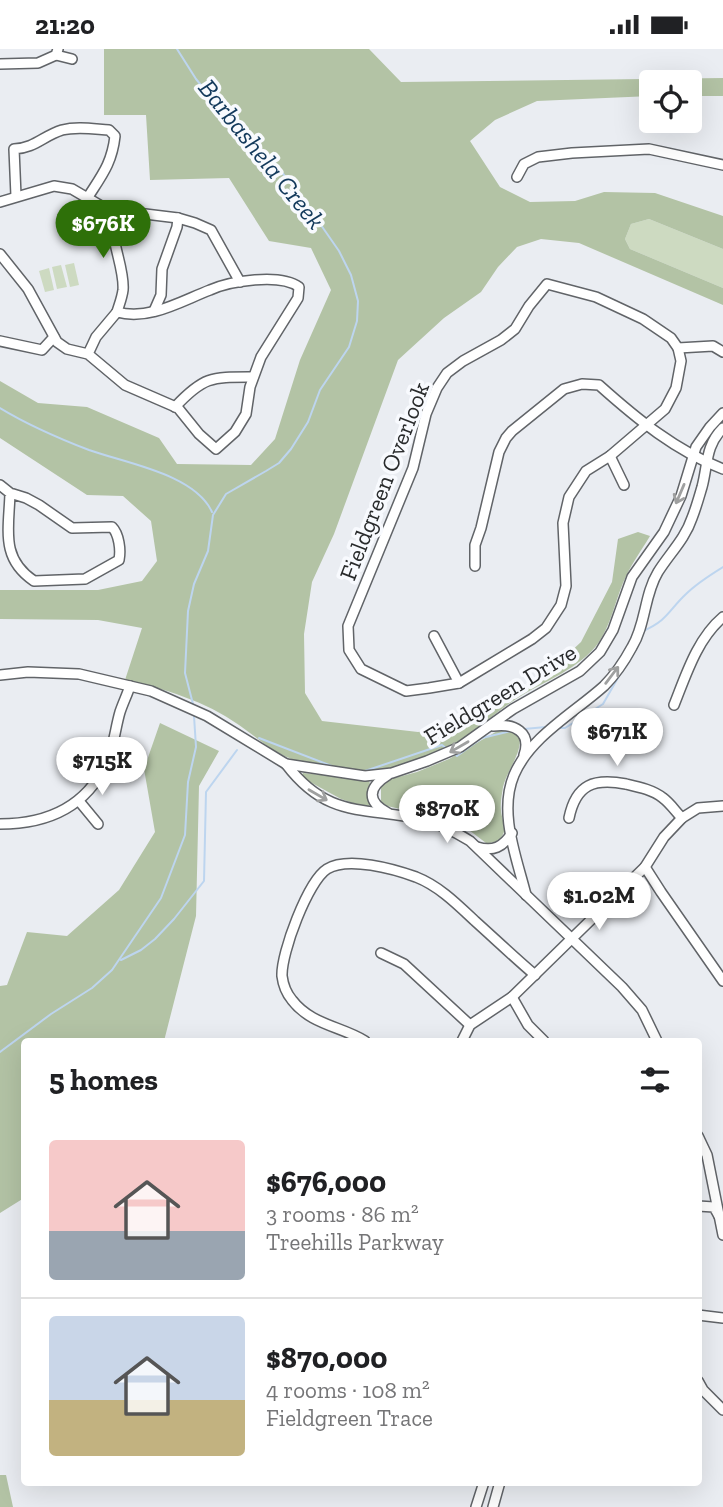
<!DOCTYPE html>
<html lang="en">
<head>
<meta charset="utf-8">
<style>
	:root { --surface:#fff; --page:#f6f6f6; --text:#202124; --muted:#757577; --line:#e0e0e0; --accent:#2e7009 }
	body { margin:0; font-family:"Zilla Slab",serif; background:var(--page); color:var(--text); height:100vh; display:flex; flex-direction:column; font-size:26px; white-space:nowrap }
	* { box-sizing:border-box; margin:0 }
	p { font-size:23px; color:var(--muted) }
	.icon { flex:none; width:38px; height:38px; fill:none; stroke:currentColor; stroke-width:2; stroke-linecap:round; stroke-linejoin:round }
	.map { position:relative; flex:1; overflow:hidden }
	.panel { position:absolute; left:21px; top:989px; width:681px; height:448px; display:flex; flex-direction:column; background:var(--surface); border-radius:7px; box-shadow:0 7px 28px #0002 }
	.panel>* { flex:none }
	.fabs { position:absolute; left:639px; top:21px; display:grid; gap:14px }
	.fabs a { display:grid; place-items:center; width:63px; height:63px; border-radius:7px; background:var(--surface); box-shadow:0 7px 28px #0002; font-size:35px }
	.price { position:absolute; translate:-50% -60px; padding:0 16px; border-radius:24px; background:#fff; color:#222; font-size:23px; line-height:46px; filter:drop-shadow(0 2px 4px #0008) }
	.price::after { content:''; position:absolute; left:50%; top:42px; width:21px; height:16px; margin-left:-10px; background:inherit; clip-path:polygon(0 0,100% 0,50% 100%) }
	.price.selected { background:var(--accent); color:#fff }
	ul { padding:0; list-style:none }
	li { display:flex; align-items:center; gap:21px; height:175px; padding:0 28px }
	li+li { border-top:2px solid var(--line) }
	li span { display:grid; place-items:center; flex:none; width:196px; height:140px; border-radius:7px; color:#555 }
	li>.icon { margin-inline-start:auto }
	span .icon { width:84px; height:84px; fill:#fffc; stroke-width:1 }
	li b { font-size:30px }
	h2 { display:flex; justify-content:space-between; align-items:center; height:84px; padding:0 28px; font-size:30px }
	.status { display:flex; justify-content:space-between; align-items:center; height:49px; padding:0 35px; background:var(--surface); direction:ltr }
	.status svg { height:19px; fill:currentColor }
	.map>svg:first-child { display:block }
	.green { fill:#cddac1 }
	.forest { fill:#b3c3a5 }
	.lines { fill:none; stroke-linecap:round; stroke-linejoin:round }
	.stream { stroke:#bdd5ef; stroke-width:2 }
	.minor-casing { stroke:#616468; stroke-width:12 }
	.minor { stroke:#fff; stroke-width:9 }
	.oneway { stroke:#9fa0a0 }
	.labels { text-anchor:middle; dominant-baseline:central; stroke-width:7; stroke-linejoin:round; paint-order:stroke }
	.street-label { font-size:24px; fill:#292b2c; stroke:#f8fafe }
	.water-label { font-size:26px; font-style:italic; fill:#12395b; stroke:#f8fafe }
</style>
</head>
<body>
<div class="status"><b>21:20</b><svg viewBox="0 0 49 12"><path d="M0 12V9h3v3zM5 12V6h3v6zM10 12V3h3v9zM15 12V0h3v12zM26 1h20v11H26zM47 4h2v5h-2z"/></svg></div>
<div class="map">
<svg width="723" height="1458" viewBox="0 0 723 1458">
	<rect width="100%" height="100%" fill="#eaedf2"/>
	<g class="green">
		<path d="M649 170 723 200V239L630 200 625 190 631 175Z"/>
		<path d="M74 214 79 236 70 238 65 216Z"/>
		<path d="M61 216 67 238 57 240 52 218Z"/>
		<path d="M49 219 54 241 45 243 39 222Z"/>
	</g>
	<g class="forest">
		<path d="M104 0H369L401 33 723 29V47H690V33H651V47L537 52 495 71 470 92 500 138 530 153 575 152 604 143 655 144 723 167V200L649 170 631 175 625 190 630 200 723 239V256L579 194 541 190 517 198 498 218 481 243 444 269 398 311 334 485 312 533 304 585 305 644 322 672 418 683 459 676 551 621 581 593 612 533 618 490 638 483 650 487C641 502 630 517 623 534 615 553 611 575 599 593 580 620 544 632 516 650 494 664 475 684 452 697 403 725 350 727 297 712 274 705 258 689 239 676 205 652 165 640 125 631L142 579 98 571 0 570V541H98L142 532 157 512 151 472 123 447 87 446 0 389V332L38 354 87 358 159 389 177 415 251 416 275 390 300 311 331 241 311 199 269 192 229 129 150 131 146 66H104Z"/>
		<path d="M160 674 219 702 199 737 196 867 164 992H24V1149L0 1164V937L7 936 27 883 67 887 119 841 155 783 144 720Z"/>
		<path d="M499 681H511L519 685C524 702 507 721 503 738 502 745 500 754 501 761 501 768 506 776 504 783 501 792 494 794 486 794L465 778 445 770 387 757 381 753V738L391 730 417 723 449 710Z"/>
		<path d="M303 724 368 731 370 734 368 742 370 756 368 759 341 750 301 728Z"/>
		<path d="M0 1426H6L13 1458H0Z"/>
	</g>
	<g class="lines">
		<g class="stream">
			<path d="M177 0 196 30 236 79 270 109 298 143 339 202 351 226 358 252 357 272 349 298 320 341 308 373 291 400 279 414 266 422 226 445 213 466 208 502 194 535 188 562 185 624 193 655"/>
			<path d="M0 359C28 376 58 389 89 401 125 414 195 425 212 463"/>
			<path d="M643 582C668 571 668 562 686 545 697 534 710 526 723 518"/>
			<path d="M560 679H565L603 655 619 627"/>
			<path d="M524 680 546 678"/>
			<path d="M259 689 337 719"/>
			<path d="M454 704 457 707 482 689 511 682"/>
			<path d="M357 722H365L442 696 447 700"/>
			<path d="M121 911 141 901 155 890 174 870 204 832 206 743 237 701"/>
			<path d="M0 1003 51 965 92 939 112 921 161 849 185 786 188 733 196 698 194 667"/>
		</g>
		<defs>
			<g id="minor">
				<path d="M56 6 72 10"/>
				<path d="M0 15 38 14 56 6 58 0"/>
				<path d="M517 128 524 115 538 108 572 104 649 100 723 116"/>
				<path d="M16 147 14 100C35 99 43 87 62 81 77 77 94 80 109 81L115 87C112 114 102 126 88 148"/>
				<path d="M0 153 54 137 72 140 113 164H137L178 169 195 174 211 181 240 233"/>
				<path d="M113 164C109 190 125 219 123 241 122 249 119 256 117 263"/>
				<path d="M0 205 28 240 57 293 67 300 88 305 96 288 117 263C149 272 181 252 210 241 230 232 280 224 299 238L298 249 261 308 250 338 246 365 235 383 216 400 199 385 178 359 125 336 88 305"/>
				<path d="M547 235 596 248 643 270 671 289 678 299 681 312 676 339 665 360 610 407 586 422 569 448 563 474 566 537 561 556 546 579 532 590 459 634 429 639 406 642 361 620 349 601 348 577 413 419 426 365 437 339 447 324 463 312 501 291 515 280 529 257Z"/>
				<path d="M154 262 161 246 162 220 177 178 178 169"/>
				<path d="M0 292 42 301 54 288"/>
				<path d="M678 299 713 297 723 303"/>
				<path d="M175 358C204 327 212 328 253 328"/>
				<path d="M610 407 624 436"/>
				<path d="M0 436 10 444 26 449 39 456 72 479 112 478C119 485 121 501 119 511L85 530 34 532C0 509 9 480 10 444"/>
				<path d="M475 517V496L481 479 499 403 506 389 512 382 564 340 582 335 599 336C637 370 676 402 723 420"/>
				<path d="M434 587 459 634"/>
				<path d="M0 626 28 623 79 625 151 642 207 667 286 715 365 727 392 724 427 712 460 698 513 660 580 622 600 603 613 581 632 528 664 483 681 447 696 398 710 378 723 364"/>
				<path d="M674 656C686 626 697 590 723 568"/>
				<path d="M493 677C514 674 532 683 524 706"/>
				<path d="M286 715C327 769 362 758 421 770 439 774 454 782 470 792L622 938 642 961 657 992"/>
				<path d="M388 726C367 739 367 753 388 764"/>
				<path d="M79 752 98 775"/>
				<path d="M569 769C576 735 594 729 626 735 639 738 653 741 663 749 670 754 676 763 682 769"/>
				<path d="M0 775C46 775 85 759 106 715 114 698 115 680 120 663 123 654 127 646 130 637"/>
				<path d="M477 798C493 803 503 798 512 784"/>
				<path d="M645 818 661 843 723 932"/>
				<path d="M526 846C517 809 498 764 514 726 530 688 574 664 604 637 614 627 625 611 632 598 646 575 644 546 658 523 670 504 685 490 692 469 696 459 699 448 702 438 708 416 705 397 723 379"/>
				<path d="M381 904 404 915 470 976"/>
				<path d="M512 948 528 976 544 992"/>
				<path d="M365 992C341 977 311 976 292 951 287 945 283 935 282 927 281 904 308 832 327 820 348 807 394 820 416 828 439 837 457 855 475 872 495 890 514 908 535 926"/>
				<path d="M462 992 470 976 512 948 645 818 664 788 682 769 698 759 723 757"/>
				<path d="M698 1087 707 1106 723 1186"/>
				<path d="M698 1157 714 1158 719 1167"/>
				<path d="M698 1266 723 1269"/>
				<path d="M698 1332 703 1341 723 1361"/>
				<path d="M476 1458 484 1433"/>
				<path d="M493 1458 500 1433"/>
			</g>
		</defs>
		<use href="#minor" class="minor-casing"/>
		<use href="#minor" class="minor"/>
	</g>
	<defs><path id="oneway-shaft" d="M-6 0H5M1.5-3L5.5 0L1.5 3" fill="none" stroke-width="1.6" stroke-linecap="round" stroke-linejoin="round" transform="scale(1.75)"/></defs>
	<g class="oneway">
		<use href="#oneway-shaft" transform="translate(680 445) rotate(113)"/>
		<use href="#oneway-shaft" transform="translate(612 626) rotate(-53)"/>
		<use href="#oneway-shaft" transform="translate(459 698) rotate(150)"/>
		<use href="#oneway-shaft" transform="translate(318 746) rotate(30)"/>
	</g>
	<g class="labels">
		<g class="street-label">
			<text transform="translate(384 432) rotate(-69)">Fieldgreen Overlook</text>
			<text transform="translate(500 645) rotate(-31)">Fieldgreen Drive</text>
		</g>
		<g class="water-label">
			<text transform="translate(262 105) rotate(51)">Barbashela Creek</text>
		</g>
	</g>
</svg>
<div class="fabs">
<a><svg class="icon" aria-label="locate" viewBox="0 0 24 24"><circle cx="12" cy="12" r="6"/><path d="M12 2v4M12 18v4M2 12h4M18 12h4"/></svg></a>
</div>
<b class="price selected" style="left:103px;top:211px">$676K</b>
<b class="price" style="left:617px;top:719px">$671K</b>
<b class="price" style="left:102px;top:748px">$715K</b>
<b class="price" style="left:447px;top:796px">$870K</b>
<b class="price" style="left:599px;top:883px">$1.02M</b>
<section class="panel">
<h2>5 homes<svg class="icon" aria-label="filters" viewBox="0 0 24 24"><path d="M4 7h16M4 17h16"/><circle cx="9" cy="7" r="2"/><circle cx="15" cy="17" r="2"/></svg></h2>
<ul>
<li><span style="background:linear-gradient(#f6c9c9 65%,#9aa5b1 0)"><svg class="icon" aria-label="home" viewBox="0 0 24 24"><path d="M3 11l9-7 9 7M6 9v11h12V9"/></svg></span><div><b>$676,000</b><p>3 rooms · 86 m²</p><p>Treehills Parkway</p></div></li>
<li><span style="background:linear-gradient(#c9d6e8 60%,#c2b280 0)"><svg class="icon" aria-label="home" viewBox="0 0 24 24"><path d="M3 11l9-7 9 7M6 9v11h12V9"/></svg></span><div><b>$870,000</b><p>4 rooms · 108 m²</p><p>Fieldgreen Trace</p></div></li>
</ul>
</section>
</div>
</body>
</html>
